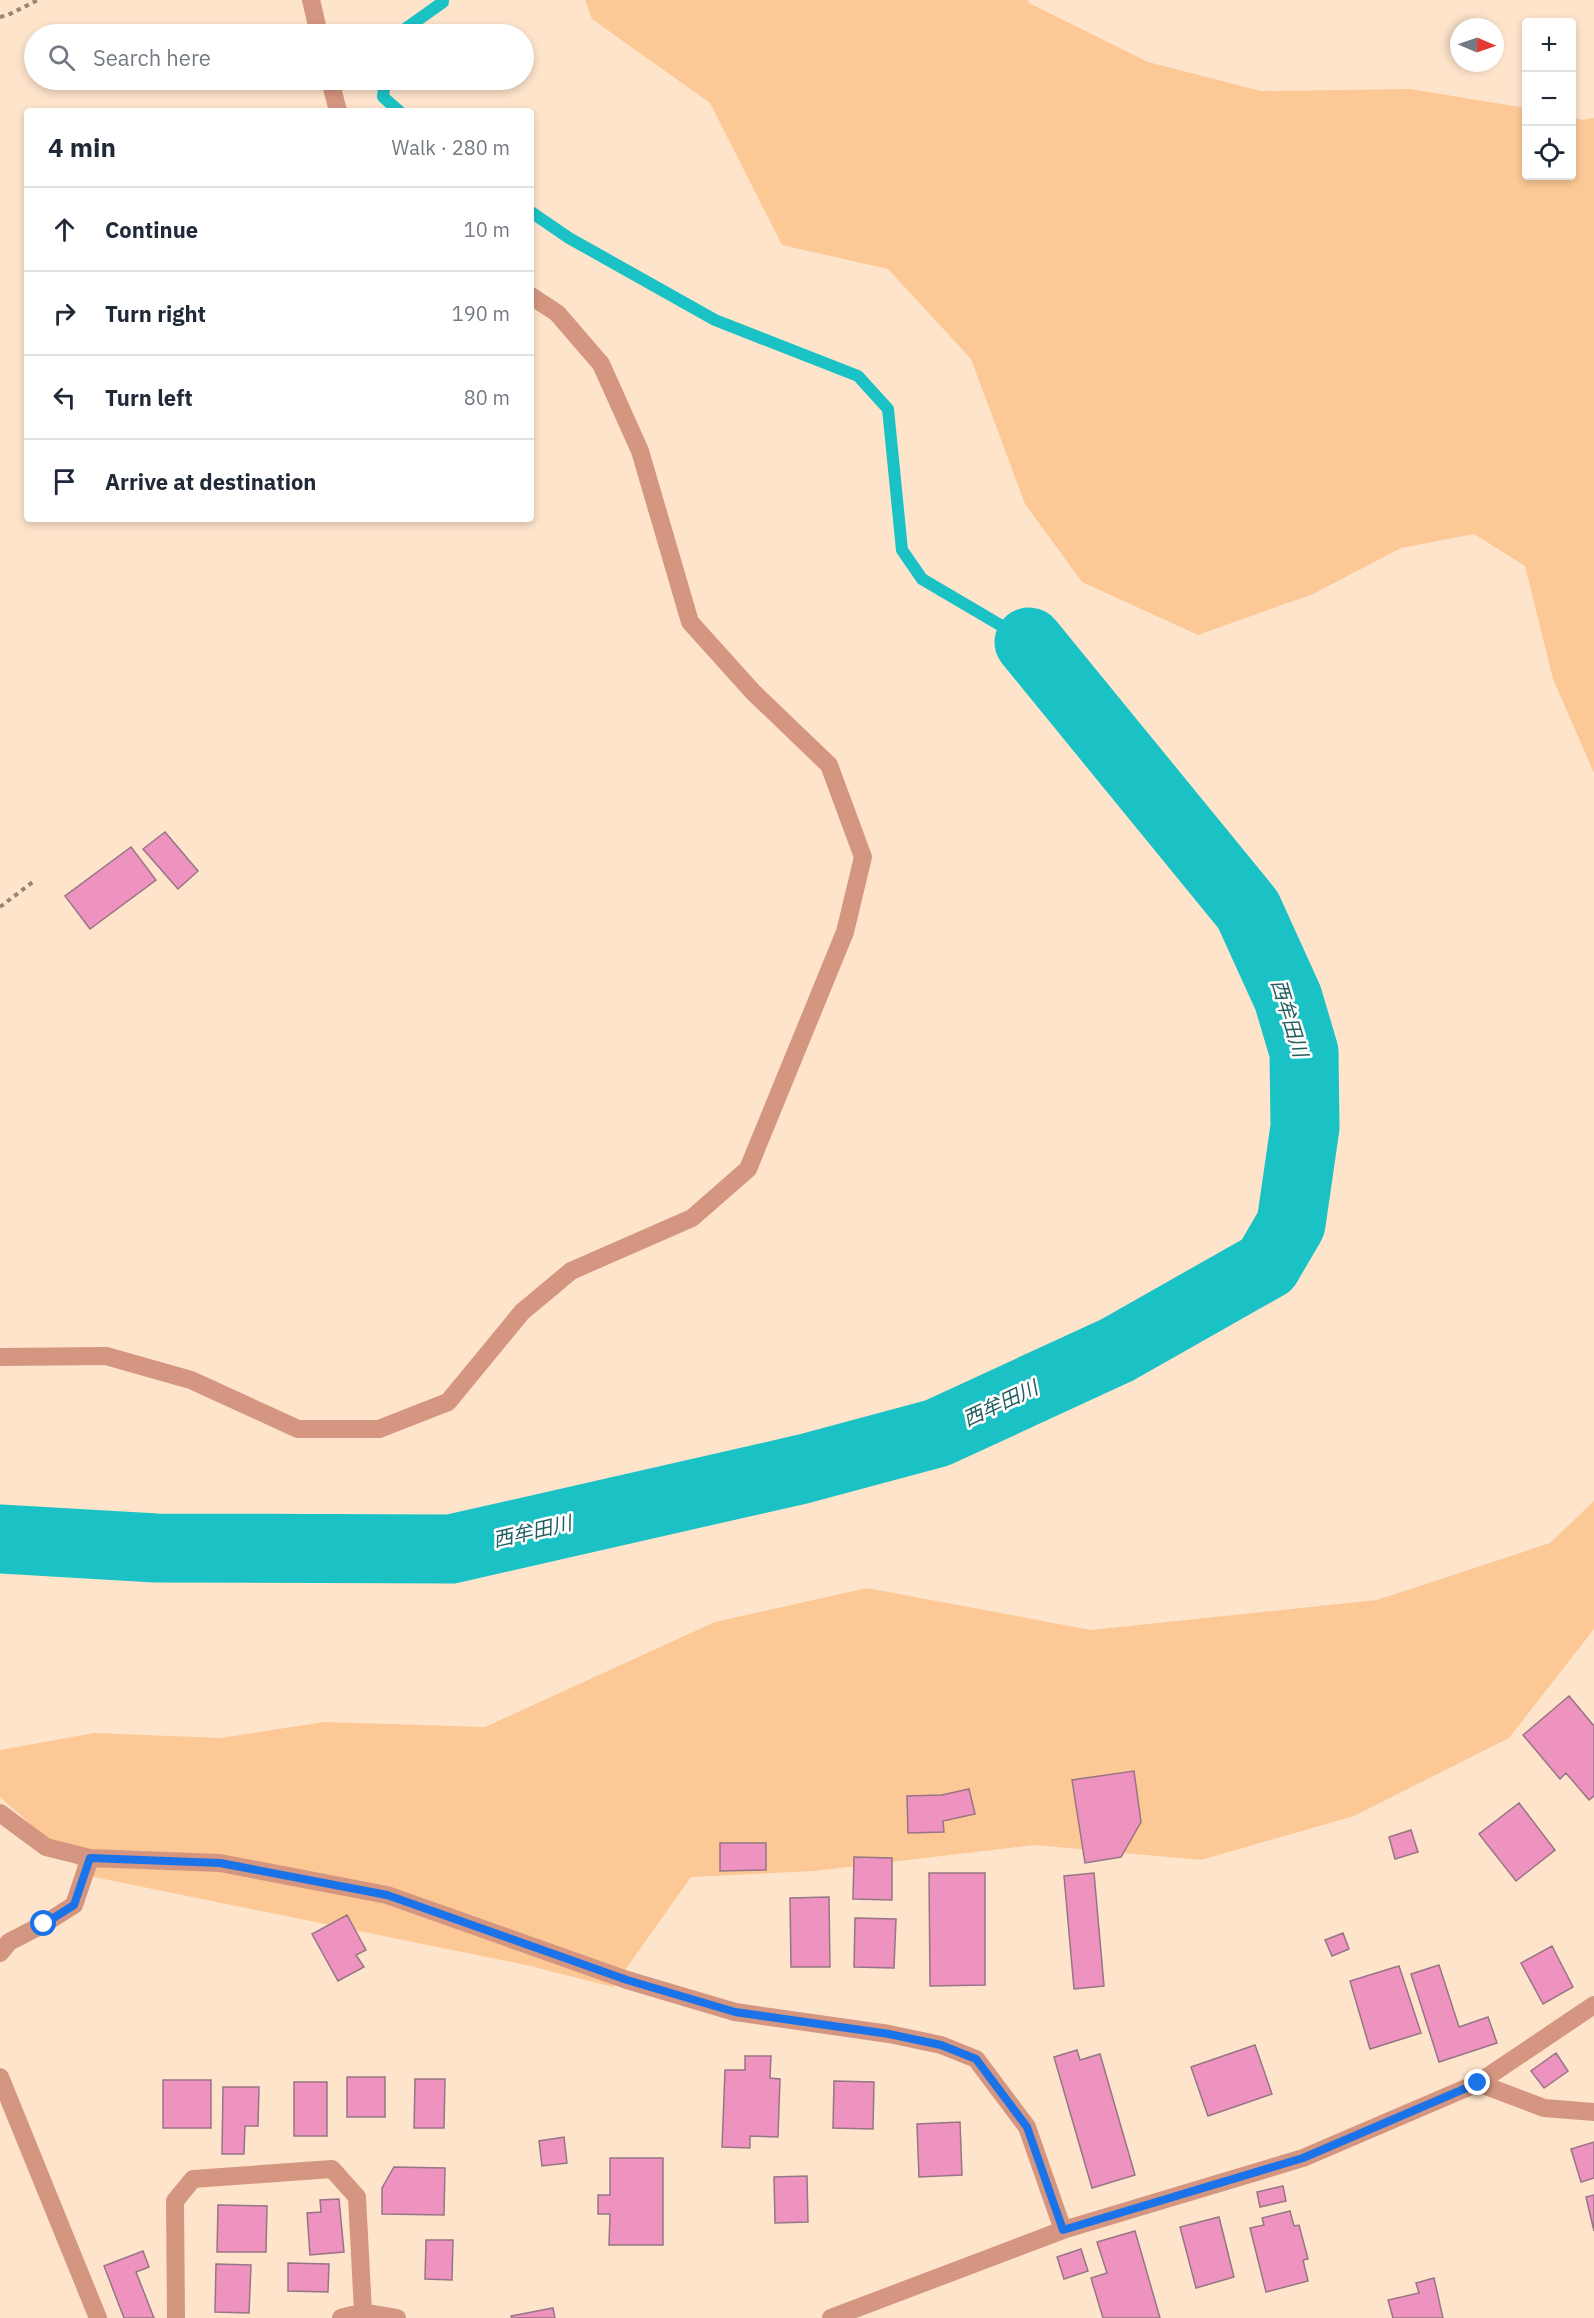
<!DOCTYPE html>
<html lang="en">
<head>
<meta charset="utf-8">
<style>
	body { margin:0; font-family:"IBM Plex Sans","Noto Sans JP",sans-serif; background:#f2f2f3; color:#1f2937 }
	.controls { position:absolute; right:18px; top:18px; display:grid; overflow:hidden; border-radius:6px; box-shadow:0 3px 9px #0003 }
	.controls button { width:54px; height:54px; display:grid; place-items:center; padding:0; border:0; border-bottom:2px solid #e0e1e3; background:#fff; color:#1f2937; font:30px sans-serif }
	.compass { position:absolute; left:1450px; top:18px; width:54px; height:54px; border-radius:50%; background:#fff; box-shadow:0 3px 9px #0003; rotate:92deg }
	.stop { position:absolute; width:18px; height:18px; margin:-14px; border:4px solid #1a73e8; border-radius:50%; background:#fff }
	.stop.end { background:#1a73e8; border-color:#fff; box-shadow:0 2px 6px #0008 }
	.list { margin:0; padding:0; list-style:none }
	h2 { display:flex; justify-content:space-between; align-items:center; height:78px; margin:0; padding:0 24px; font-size:26px }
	h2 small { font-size:20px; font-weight:400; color:#747a83 }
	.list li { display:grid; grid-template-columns:39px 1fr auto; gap:18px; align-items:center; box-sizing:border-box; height:84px; padding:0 24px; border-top:2px solid #e0e1e3 }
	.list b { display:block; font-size:22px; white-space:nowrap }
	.list em { font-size:20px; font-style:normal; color:#747a83 }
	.icon { flex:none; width:33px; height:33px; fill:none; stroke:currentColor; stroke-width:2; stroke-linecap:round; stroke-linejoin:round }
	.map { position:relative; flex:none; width:1594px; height:2318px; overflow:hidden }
	.search { position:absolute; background:#fff; box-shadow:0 3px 9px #0003; left:24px; top:24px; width:510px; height:66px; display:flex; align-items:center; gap:15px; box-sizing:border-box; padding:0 21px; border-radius:33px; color:#747a83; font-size:22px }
	.panel { position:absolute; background:#fff; box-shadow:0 3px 9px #0003; left:24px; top:108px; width:510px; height:414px; border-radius:6px }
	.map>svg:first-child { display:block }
	.green { fill:#fcc996 }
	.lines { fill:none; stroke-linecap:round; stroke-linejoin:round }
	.stream { stroke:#1bc2c5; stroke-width:12 }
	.river { stroke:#1bc2c5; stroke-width:69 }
	.building { fill:#ee92bf; stroke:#967684; stroke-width:1.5 }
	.path { stroke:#988674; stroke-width:4; stroke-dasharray:4.5 4.5; stroke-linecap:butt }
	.street { stroke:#d49680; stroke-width:18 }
	.route { stroke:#1a73e8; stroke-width:8 }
	.labels { text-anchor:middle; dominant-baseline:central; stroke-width:5; stroke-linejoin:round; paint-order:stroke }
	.water-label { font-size:20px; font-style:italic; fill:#245f60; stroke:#fff }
</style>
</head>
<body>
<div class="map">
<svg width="1594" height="2318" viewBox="0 0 1594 2318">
	<rect width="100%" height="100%" fill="#fee4cb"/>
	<path class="green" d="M585,0H1028L1029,3L1148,62L1261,91L1410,89L1526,108V176H1572V117L1582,120L1594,118V773L1553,679L1525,566L1474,534L1401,548L1313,594L1198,635L1082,582L1025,504L971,359L888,269L782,245L710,103L592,19Z
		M1594,1501V1629L1509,1738L1354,1816L1201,1860L1035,1845L814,1871L691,1877L613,1987L526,1965L89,1876L0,1797V1750L94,1733L221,1738L324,1722L485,1727L715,1622L867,1588L1091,1630L1377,1600L1550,1543Z"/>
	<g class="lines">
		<path class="stream" d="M398,34L443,2V0
			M385,80L383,97L399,111
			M531,212L569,238L715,320L858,376L888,409L902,550L922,579L1029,642"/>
		<path class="river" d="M0,1539L156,1548L451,1549L803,1469L937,1433L1117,1350L1267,1265L1291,1224L1305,1127L1304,1052L1288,998L1248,910L1029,642"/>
	</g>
	<path class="building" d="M165,832L198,871L178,889L143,849Z
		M131,847L156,880L90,929L65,896Z
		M1569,1696L1594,1726V1796L1589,1800L1566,1773L1560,1779L1523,1735Z
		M1134,1771L1141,1822L1121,1857L1085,1863L1072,1780Z
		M969,1789L975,1814L943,1821L944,1832L908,1833L907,1796L942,1795Z
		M1519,1803L1555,1850L1516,1881L1479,1834Z
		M1411,1830L1418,1852L1395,1859L1389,1837Z
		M720,1843H766V1870L720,1871Z
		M854,1857L892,1858V1900L853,1899Z
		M929,1873H985V1985L930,1986Z
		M1094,1873L1104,1986L1074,1989L1064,1876Z
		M829,1897L830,1967H791L790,1898Z
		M347,1915L366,1950L356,1955L364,1967L338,1981L312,1934Z
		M855,1918L896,1919L894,1968L854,1967Z
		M1343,1933L1349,1949L1332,1956L1325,1940Z
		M1552,1946L1573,1987L1543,2004L1521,1963Z
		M1439,1965L1459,2027L1488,2017L1497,2043L1439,2062L1411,1974Z
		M1399,1966L1421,2033L1370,2049L1350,1981Z
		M1255,2045L1272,2094L1208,2116L1191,2067Z
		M1077,2050L1080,2060L1100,2054L1135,2175L1092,2188L1054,2057Z
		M1556,2053L1568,2071L1544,2088L1531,2071Z
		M745,2056H771L770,2078L780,2079L778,2137L750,2136V2148L722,2147L725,2070H745Z
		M347,2077H385V2117H347Z
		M415,2079H445L444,2128H414Z
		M163,2080H211V2128H163Z
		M834,2081L874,2082L873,2129L833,2128Z
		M294,2082H327V2136H294Z
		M223,2087H259L258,2126H245L244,2154H222Z
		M960,2122L962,2175L919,2177L917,2124Z
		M564,2137L567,2163L542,2166L539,2141Z
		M1594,2142V2178L1581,2182L1571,2149Z
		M610,2158H663V2245H609L610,2214H598V2195H610Z
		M394,2167L445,2168L444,2215L382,2214V2188Z
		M807,2176L808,2222L775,2223L774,2177Z
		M1283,2186L1286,2201L1260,2207L1257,2192Z
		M1594,2195V2231L1586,2197Z
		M339,2199L344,2252L310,2255L307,2213L321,2212L320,2200Z
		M218,2205L267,2206L266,2252H217Z
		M1290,2211L1294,2226L1299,2225L1308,2259L1303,2260L1308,2281L1266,2292L1250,2228L1264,2225L1262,2218Z
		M1219,2217L1234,2277L1196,2288L1180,2227Z
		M1135,2231L1160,2318H1103L1091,2278L1107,2273L1097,2242Z
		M426,2240H453L452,2280L425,2279Z
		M1081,2249L1088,2271L1064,2279L1057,2257Z
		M143,2251L149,2267L136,2272L154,2318H124L104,2266Z
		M288,2263L329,2264L328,2292L288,2291Z
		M216,2264L251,2265L249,2313L215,2312Z
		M1434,2278L1443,2318H1393L1388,2300L1419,2293L1416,2283Z
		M553,2308L555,2318H512L511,2316Z"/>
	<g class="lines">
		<path class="path" d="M0,17L8,15L38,0
			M0,907L34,881"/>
		<path class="street" d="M311,0L319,34
			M330,80L338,111
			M0,1357L106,1356L191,1380L298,1429H379L448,1402L522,1312L571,1271L692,1218L748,1169L845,932L863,857L829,765L753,692L690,622L640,451L601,364L557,313L531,296
			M0,1813L46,1847L90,1858L74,1905L44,1924L9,1942L0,1953
			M90,1858L220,1863L387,1895L627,1980L735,2012L889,2034L941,2045L976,2059L1027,2127L1063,2230
			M0,2077L98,2318
			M1478,2083L1544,2108L1594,2112
			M176,2318L175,2201L193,2179L332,2169L357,2197L363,2312
			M341,2318L363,2312L397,2318
			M831,2318L1063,2230L1303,2158L1478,2083L1594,2005"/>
	</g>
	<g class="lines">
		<path class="route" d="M44,1924L74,1905L90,1858L220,1863L387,1895L627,1980L735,2012L889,2034L941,2045L976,2059L1027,2127L1063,2230L1303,2158L1478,2083"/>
	</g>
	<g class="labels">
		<g class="water-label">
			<text transform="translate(1290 1018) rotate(73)">西牟田川</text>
			<text transform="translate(1000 1403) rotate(-25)">西牟田川</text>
			<text transform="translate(532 1531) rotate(-13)">西牟田川</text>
		</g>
	</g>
</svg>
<div class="controls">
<button>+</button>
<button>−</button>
<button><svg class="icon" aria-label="locate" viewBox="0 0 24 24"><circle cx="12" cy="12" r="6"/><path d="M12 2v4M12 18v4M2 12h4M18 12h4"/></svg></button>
</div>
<svg class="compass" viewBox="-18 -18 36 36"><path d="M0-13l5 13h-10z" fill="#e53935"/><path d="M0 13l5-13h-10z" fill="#747a83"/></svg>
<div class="stop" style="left:44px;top:1924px"></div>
<div class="stop end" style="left:1478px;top:2083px"></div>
<div class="search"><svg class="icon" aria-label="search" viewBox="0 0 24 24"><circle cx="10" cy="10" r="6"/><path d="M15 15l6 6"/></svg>Search here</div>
<section class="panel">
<h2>4 min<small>Walk · 280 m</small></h2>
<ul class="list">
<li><svg class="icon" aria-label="ahead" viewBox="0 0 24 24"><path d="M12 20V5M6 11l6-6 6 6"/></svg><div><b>Continue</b></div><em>10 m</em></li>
<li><svg class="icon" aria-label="right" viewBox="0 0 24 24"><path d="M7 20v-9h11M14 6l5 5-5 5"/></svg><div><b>Turn right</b></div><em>190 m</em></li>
<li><svg class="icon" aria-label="left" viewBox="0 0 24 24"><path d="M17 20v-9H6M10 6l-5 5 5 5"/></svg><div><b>Turn left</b></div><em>80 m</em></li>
<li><svg class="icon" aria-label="arrive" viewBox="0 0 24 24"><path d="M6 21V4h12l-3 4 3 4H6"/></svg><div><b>Arrive at destination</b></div></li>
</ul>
</section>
</div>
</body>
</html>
